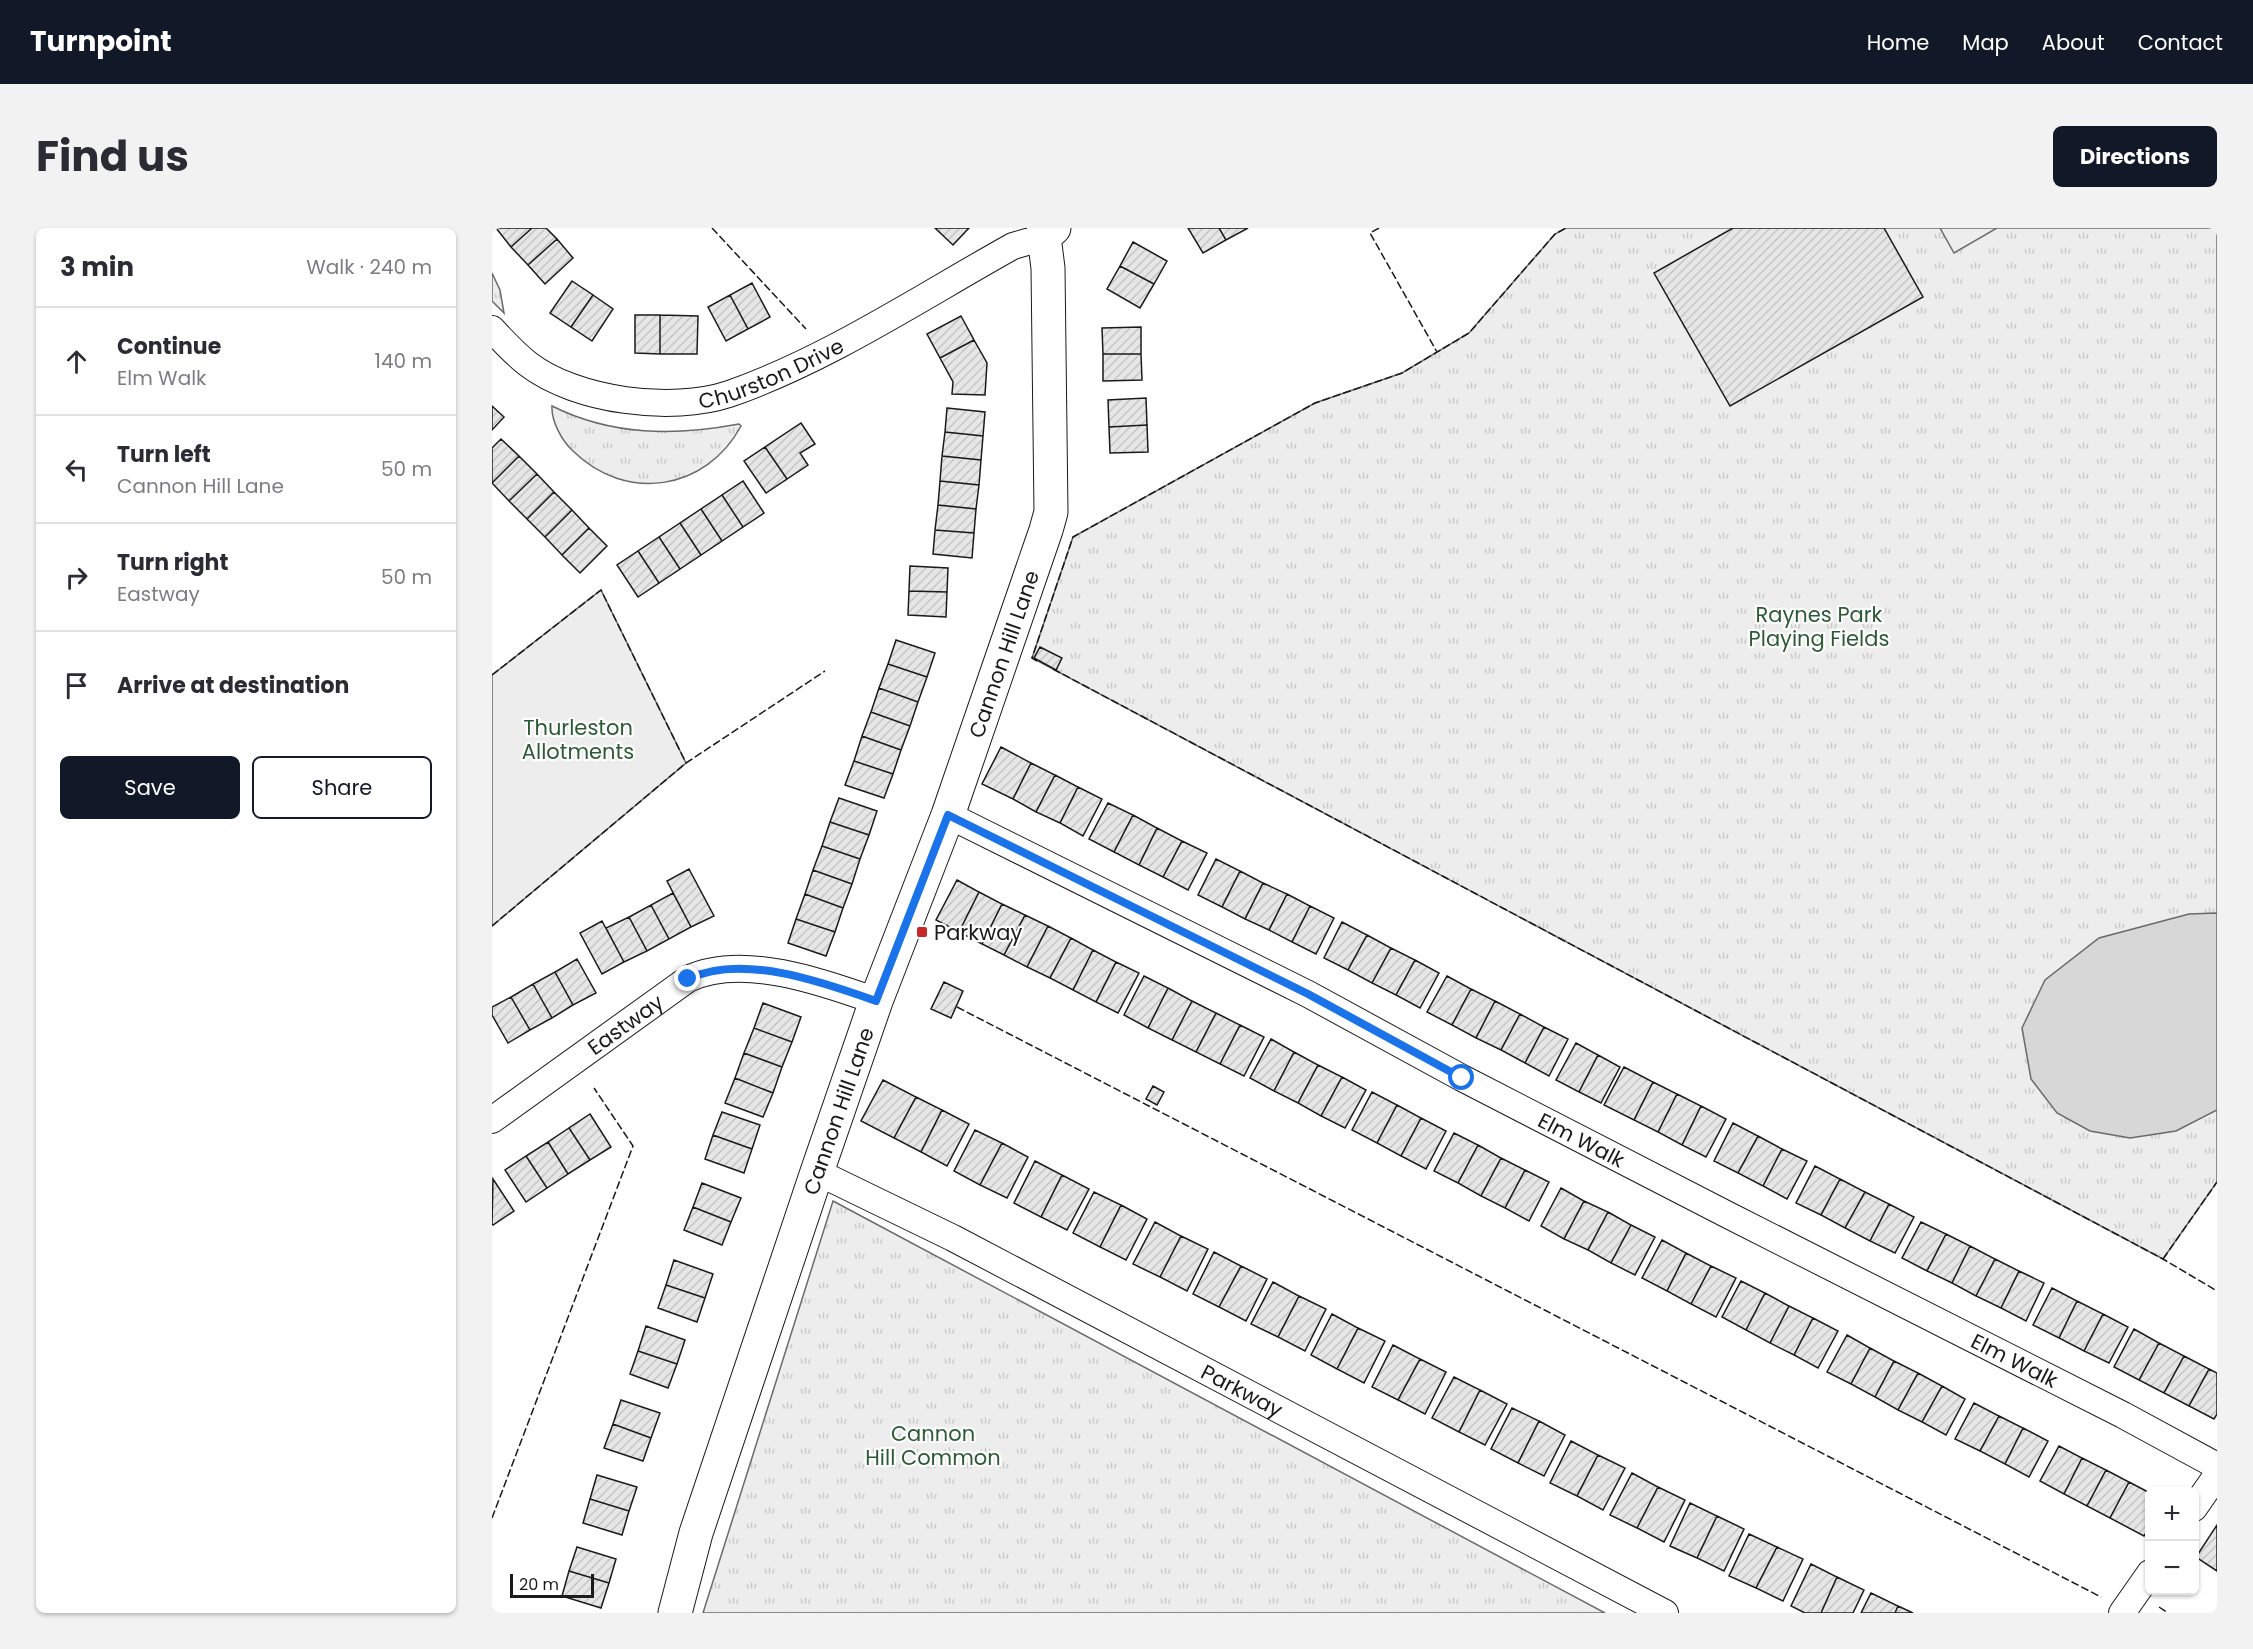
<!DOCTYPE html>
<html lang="en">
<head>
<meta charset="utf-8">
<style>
	body { margin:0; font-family:Poppins,sans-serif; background:#f2f2f3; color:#2b2b33 }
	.controls { position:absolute; right:18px; bottom:18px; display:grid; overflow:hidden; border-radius:9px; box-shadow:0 2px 4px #0004 }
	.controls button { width:54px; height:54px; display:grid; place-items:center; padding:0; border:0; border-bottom:2px solid #e1e1e2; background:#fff; color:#2b2b33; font:30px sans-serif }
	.scale { position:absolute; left:18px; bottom:15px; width:84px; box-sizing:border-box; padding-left:6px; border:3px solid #1a1a1a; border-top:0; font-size:16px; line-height:21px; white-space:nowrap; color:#1a1a1a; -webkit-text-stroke:4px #fff; paint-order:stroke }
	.stop { position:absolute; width:18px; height:18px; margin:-14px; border:4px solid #1a73e8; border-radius:50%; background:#fff }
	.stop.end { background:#1a73e8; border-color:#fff; box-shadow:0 2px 6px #0008 }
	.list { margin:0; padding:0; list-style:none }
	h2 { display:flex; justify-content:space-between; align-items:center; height:78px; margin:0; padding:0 24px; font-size:26px }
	h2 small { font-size:20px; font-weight:400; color:#7c7c81 }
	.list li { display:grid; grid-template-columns:39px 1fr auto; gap:18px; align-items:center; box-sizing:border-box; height:108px; padding:0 24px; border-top:2px solid #e1e1e2 }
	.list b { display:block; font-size:22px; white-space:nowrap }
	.list p { margin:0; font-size:20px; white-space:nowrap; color:#7c7c81 }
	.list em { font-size:20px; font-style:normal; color:#7c7c81 }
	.actions { display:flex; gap:12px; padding:18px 24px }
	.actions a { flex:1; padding:14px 0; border:2px solid #111827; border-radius:9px; text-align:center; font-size:21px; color:#111827 }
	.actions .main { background:#111827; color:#fff }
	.icon { flex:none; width:33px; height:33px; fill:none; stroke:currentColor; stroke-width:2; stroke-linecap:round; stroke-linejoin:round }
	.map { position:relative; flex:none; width:1725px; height:1385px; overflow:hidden; border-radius:9px }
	header { display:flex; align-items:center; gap:36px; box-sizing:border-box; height:84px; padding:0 30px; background:#111827; color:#fff }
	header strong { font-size:28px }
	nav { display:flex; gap:33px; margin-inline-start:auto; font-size:21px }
	.intro { display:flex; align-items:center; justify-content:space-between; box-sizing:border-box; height:144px; padding:0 36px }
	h1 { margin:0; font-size:42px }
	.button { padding:15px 27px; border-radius:9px; background:#111827; color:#fff; font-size:21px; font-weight:700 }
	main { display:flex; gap:36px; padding:0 36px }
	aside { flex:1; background:#fff; border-radius:9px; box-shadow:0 2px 4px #0004 }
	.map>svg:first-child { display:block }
	.grass { fill:url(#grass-tufts); stroke:#6a6a6a; stroke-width:1.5 }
	.built { fill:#ededed; stroke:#6a6a6a; stroke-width:1.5 }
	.water { fill:#d7d7d7; stroke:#6a6a6a; stroke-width:1.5 }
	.building { fill:url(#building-hatch); stroke:#1a1a1a; stroke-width:1.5 }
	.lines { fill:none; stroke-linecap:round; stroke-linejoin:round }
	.street-casing { stroke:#1a1a1a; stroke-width:28 }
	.secondary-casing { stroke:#1a1a1a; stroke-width:35 }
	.street { stroke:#fff; stroke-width:26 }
	.secondary { stroke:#fff; stroke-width:33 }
	.fence { stroke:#1a1a1a; stroke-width:1.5; stroke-dasharray:8 3; stroke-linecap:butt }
	.route { stroke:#1a73e8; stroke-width:8 }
	.poi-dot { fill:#c62828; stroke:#fff; stroke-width:2 }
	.labels { text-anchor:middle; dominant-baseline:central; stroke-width:4.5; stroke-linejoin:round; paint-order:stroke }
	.street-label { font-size:21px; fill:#1a1a1a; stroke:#fff }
	.park-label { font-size:21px; fill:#2b5a34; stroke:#fff }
	.poi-label { font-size:21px; fill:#1a1a1a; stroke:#fff; text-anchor:start }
</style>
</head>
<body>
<header>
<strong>Turnpoint</strong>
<nav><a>Home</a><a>Map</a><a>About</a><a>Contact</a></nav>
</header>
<div class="intro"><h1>Find us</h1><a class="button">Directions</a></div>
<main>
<aside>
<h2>3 min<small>Walk · 240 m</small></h2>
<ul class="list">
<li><svg class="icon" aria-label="ahead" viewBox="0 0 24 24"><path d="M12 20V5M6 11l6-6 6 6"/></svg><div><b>Continue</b><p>Elm Walk</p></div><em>140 m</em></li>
<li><svg class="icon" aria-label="left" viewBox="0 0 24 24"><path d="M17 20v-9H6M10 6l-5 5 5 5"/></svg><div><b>Turn left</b><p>Cannon Hill Lane</p></div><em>50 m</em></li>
<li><svg class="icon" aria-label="right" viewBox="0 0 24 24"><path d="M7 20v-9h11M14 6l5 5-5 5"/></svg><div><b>Turn right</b><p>Eastway</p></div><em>50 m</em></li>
<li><svg class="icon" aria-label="arrive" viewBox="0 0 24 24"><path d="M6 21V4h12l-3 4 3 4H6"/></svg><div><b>Arrive at destination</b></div></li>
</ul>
<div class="actions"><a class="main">Save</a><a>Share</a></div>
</aside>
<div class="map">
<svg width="1725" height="1385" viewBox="0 0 1725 1385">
	<defs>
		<pattern id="grass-tufts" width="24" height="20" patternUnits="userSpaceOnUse" patternTransform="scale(1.5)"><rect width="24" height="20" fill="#ededed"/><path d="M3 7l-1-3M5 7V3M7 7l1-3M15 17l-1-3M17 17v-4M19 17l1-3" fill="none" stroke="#cbcbcb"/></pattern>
		<pattern id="building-hatch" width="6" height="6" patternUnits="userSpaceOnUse" patternTransform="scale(1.5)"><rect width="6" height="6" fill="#e6e6e6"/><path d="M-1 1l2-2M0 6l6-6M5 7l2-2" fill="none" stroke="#c5c5c5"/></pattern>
	</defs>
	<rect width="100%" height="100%" fill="#fff"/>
	<path class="grass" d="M1074,0H1725V954L1671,1031L540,430L581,309L823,175L910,145L977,105L1063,6Z
		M0,45L8,62L12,85L0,73Z
		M60,178C120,208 183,208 247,196L249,198C214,263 134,275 81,223C70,213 59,193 60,178Z
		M341,973L1113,1385H211Z"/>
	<path class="built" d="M1448,0H1505L1462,25Z
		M109,362L194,535L0,698V447Z"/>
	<path class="water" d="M1725,685V882L1684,903L1638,910L1598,903L1565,885L1539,851L1530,800L1553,752L1607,710L1697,686Z"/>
	<path class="building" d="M4,0H40L19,19Z
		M40,0H54L65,11L36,37L19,19Z
		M443,0H477L461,17Z
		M696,0H727L734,12L711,25Z
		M727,0H756L734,12Z
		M1241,0H1392L1431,69L1238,178L1162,45Z
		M65,11L81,30L53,56L36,37Z
		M641,14L675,33L662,56L628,38Z
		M628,38L662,56L648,80L615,61Z
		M80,53L101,67L79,99L58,85Z
		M260,55L278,89L256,101L238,67Z
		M101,67L121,81L100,113L79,99Z
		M238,67L256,101L234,113L216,79Z
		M143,87H168V126L143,125Z
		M168,87L206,88L205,126H168Z
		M469,88L482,112L448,130L435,106Z
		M649,99V126H611L610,100Z
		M482,112L495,135L493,167L460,166L461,154L448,130Z
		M611,126H649L650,152L611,153Z
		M654,170L655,197L617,199L616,172Z
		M0,178L12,189L0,202Z
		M455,180L493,184L491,208L453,204Z
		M309,195L323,216L308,225L316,237L295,251L273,219Z
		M655,197L656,224L618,225L617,199Z
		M453,204L491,208L489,232L450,228Z
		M9,211L27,228L0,255V220Z
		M273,219L295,251L274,265L252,233Z
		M27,228L45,246L17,273L0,255Z
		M450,228L489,232L487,257L448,253Z
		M45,246L62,264L35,291L17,273Z
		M251,253L272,285L251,299L230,267Z
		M448,253L487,257L484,281L446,277Z
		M62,264L80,282L53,309L35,291Z
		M230,267L251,299L230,313L209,281Z
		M446,277L484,281L482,305L443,302Z
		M209,281L230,313L209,327L188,295Z
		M80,282L97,300L70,327L53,309Z
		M188,295L209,327L188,341L167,309Z
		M97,300L115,318L88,345L70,327Z
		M443,302L482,305L480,330L441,326Z
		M167,309L188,341L167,355L146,323Z
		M146,323L167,355L146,369L125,337Z
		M418,338L456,340L455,364L417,363Z
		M417,363L455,364L454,389L416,387Z
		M404,412L443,425L435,449L396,436Z
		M548,419L570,430L564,442L542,430Z
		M396,436L435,449L426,474L387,460Z
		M387,460L426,474L418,498L379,484Z
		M379,484L418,498L409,522L370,508Z
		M370,508L409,522L401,546L362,533Z
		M509,519L539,535L521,571L490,556Z
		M362,533L401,546L392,570L353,557Z
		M539,535L563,547L544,584L521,571Z
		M563,547L586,559L568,595L544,584Z
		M586,559L610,571L591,608L568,595Z
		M347,570L385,583L377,607L338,594Z
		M616,575L641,587L622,624L597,611Z
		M641,587L665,600L647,637L622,624Z
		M338,594L377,607L368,631L330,618Z
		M665,600L690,613L671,649L647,637Z
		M690,613L715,625L696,662L671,649Z
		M330,618L368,631L360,656L321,642Z
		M724,631L748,643L730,679L706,667Z
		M197,641L222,688L199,699L175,653Z
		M321,642L360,656L351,680L313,666Z
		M748,643L771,655L753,691L730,679Z
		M465,652L487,664L467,704L444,692Z
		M771,655L795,666L777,702L753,691Z
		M487,664L510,676L490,716L467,704Z
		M181,665L199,699L177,711L159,677Z
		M313,666L351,680L343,704L304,691Z
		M795,666L818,678L800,714L777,702Z
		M510,676L533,687L512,727L490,716Z
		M159,677L177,711L155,723L137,689Z
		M818,678L842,690L824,726L800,714Z
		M533,687L556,698L535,739L512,727Z
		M137,689L155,723L132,734L114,700Z
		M304,691L343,704L334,728L296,715Z
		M110,693L132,734L110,746L88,705Z
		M850,694L875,707L856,742L832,730Z
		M556,698L579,710L558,750L535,739Z
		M875,707L899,720L880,755L856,742Z
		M579,710L601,722L581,762L558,750Z
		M899,720L923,732L904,767L880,755Z
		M601,722L624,734L604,774L581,762Z
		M85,731L104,765L81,777L63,744Z
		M923,732L947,745L928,780L904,767Z
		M624,734L647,745L626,785L604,774Z
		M63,744L81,777L60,790L41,756Z
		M652,748L676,760L656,800L632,787Z
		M955,748L979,761L960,797L935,784Z
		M452,754L471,763L459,790L439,781Z
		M41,756L60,790L38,802L19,769Z
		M676,760L700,773L680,812L656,800Z
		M979,761L1003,773L984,810L960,797Z
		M19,769L38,802L16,815L0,787V779Z
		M700,773L724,785L704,824L680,812Z
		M1003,773L1028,786L1009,822L984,810Z
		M271,775L309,789L300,814L262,800Z
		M724,785L748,797L728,836L704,824Z
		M1028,786L1052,799L1033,835L1009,822Z
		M748,797L772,809L752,848L728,836Z
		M1052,799L1076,811L1057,848L1033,835Z
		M262,800L300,814L290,839L252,825Z
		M779,811L802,824L782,863L758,850Z
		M1084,815L1106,827L1087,864L1064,852Z
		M802,824L826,837L806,875L782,863Z
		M252,825L290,839L281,865L243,850Z
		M1106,827L1128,839L1109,875L1087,864Z
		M826,837L850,849L829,888L806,875Z
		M1132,839L1161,854L1142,892L1112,877Z
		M850,849L874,862L853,900L829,888Z
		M243,850L281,865L271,889L233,875Z
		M391,852L424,869L402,910L369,893Z
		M1161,854L1185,866L1166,904L1142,892Z
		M661,858L672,864L665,877L654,871Z
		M880,864L905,877L885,915L860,902Z
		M1185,866L1209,878L1190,917L1166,904Z
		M424,869L450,882L429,924L402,910Z
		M905,877L929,890L909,928L885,915Z
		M1209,878L1234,891L1214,929L1190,917Z
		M450,882L477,896L455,938L429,924Z
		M230,884L268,897L260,921L221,907Z
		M98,886L119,919L98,932L77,900Z
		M929,890L954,903L934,941L909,928Z
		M1241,895L1266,908L1246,945L1222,933Z
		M77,900L98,932L76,946L56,914Z
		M483,902L510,915L488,957L462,943Z
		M962,905L986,917L966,955L942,943Z
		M221,907L260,921L252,945L213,931Z
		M1266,908L1290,921L1271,958L1246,945Z
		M56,914L76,946L55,960L34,928Z
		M510,915L536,929L515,970L488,957Z
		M986,917L1009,930L989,968L966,955Z
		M1290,921L1315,933L1295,971L1271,958Z
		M34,928L55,960L34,974L13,942Z
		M1009,930L1033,942L1013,980L989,968Z
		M543,933L570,947L549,989L522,975Z
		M1323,938L1348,951L1329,987L1304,975Z
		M1033,942L1057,954L1037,993L1013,980Z
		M570,947L597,961L575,1002L549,989Z
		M1,951L22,983L1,997L0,996Z
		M1348,951L1373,964L1353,1000L1329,987Z
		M210,955L249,970L239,994L201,979Z
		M1069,960L1092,973L1072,1011L1049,998Z
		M602,964L629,977L608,1019L581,1005Z
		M1373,964L1397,976L1378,1013L1353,1000Z
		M1092,973L1116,984L1096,1022L1072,1011Z
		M1397,976L1422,989L1403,1025L1378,1013Z
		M629,977L655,991L634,1032L608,1019Z
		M201,979L239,994L230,1017L192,1002Z
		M1116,984L1139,997L1119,1035L1096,1022Z
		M663,994L689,1008L668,1049L641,1036Z
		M1429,994L1454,1006L1435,1043L1410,1030Z
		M1139,997L1163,1009L1143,1047L1119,1035Z
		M1454,1006L1478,1018L1460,1055L1435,1043Z
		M689,1008L716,1021L695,1063L668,1049Z
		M1170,1012L1194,1025L1175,1063L1150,1050Z
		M1478,1018L1503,1031L1484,1068L1460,1055Z
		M722,1024L749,1038L727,1079L701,1066Z
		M1194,1025L1219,1038L1199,1076L1175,1063Z
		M1503,1031L1527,1043L1509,1080L1484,1068Z
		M182,1032L221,1046L213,1070L174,1057Z
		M749,1038L775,1051L754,1093L727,1079Z
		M1219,1038L1244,1050L1224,1089L1199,1076Z
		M1527,1043L1552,1055L1534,1093L1509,1080Z
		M1249,1053L1273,1065L1254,1102L1230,1089Z
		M781,1054L807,1068L786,1109L759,1096Z
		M174,1057L213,1070L205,1094L166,1080Z
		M1560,1060L1585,1073L1567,1110L1541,1097Z
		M1273,1065L1297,1078L1278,1115L1254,1102Z
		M807,1068L834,1081L813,1123L786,1109Z
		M1585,1073L1611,1086L1592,1123L1567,1110Z
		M1297,1078L1321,1090L1302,1127L1278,1115Z
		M840,1086L866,1100L845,1141L819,1127Z
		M1611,1086L1636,1099L1617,1135L1592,1123Z
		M1321,1090L1346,1103L1326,1140L1302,1127Z
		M154,1098L193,1112L185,1136L146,1123Z
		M866,1100L893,1113L872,1155L845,1141Z
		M1642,1101L1667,1115L1647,1152L1622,1139Z
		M1355,1107L1378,1120L1359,1156L1335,1144Z
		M1667,1115L1692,1128L1672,1165L1647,1152Z
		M901,1117L928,1131L906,1172L880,1159Z
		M1378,1120L1402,1133L1383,1169L1359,1156Z
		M146,1123L185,1136L176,1160L138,1146Z
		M1692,1128L1717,1141L1697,1178L1672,1165Z
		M928,1131L954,1144L933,1186L906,1172Z
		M1402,1133L1426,1145L1406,1182L1383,1169Z
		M1717,1141L1725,1145V1186L1722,1191L1697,1178Z
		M1426,1145L1450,1158L1430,1194L1406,1182Z
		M962,1149L988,1162L967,1204L940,1190Z
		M1450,1158L1473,1171L1454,1207L1430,1194Z
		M988,1162L1015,1176L993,1217L967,1204Z
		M129,1172L168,1185L159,1210L121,1196Z
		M1482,1175L1507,1188L1488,1223L1463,1211Z
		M1020,1180L1047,1193L1026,1235L999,1221Z
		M1507,1188L1531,1200L1513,1236L1488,1223Z
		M1047,1193L1073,1207L1052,1248L1026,1235Z
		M121,1196L159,1210L151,1233L112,1220Z
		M1531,1200L1556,1213L1537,1249L1513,1236Z
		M1079,1213L1106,1227L1085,1268L1058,1255Z
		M1567,1218L1590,1230L1572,1266L1548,1253Z
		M1106,1227L1133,1240L1111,1282L1085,1268Z
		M1590,1230L1614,1242L1595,1278L1572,1266Z
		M1614,1242L1637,1254L1618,1290L1595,1278Z
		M1140,1245L1166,1259L1145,1300L1118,1287Z
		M105,1247L145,1259L137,1283L98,1271Z
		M1637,1254L1658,1265V1298L1652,1308L1618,1290Z
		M1166,1259L1193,1272L1172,1314L1145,1300Z
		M98,1271L137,1283L130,1307L91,1295Z
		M1198,1275L1225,1288L1205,1330L1178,1318Z
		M1225,1288L1252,1301L1232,1343L1205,1330Z
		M1725,1297V1343L1704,1329Z
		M1257,1306L1285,1319L1264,1360L1237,1348Z
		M85,1319L124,1331L117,1355L77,1343Z
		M1285,1319L1311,1331L1291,1373L1264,1360Z
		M1319,1336L1345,1349L1329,1385H1313L1299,1378Z
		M77,1343L117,1355L109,1380L70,1368Z
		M1345,1349L1372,1362L1361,1385H1329Z
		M1379,1365L1406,1378L1403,1385H1369Z
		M1406,1378L1421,1385H1403Z"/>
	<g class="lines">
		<g class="street-casing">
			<g id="street">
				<path id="s1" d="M0,101C11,113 23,126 36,136C84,173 180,185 237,166C335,132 431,68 521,18L552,9L548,0"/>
				<path id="s2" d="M456,587L816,766L970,850L1236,987L1631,1187L1725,1238"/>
				<path id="s3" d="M0,892L196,751C249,725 331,754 384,773"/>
				<path id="s4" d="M325,944L461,1010L1173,1385"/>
				<path d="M1702,1280L1725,1247"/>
				<path d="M1630,1385L1658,1345"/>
			</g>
		</g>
		<g class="secondary-casing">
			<g id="secondary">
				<path id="s5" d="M183,1385L204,1305L325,944L384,773L456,587L554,302L559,284L556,40L552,9L562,0"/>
			</g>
		</g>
		<use href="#street" class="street"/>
		<use href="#secondary" class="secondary"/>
		<path class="fence" d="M220,0L314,101
			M887,0L878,5L945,124
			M545,433L540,430L581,309L823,175L910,145L977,105L1063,6L1074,0
			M561,441L1671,1031L1725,1063
			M0,447L109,362L194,535
			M0,698L194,535L333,443
			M465,779L1609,1369
			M1671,1031L1725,954
			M0,1290L141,918L102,860
			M1667,1379L1676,1385"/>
	</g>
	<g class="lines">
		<path class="route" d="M196,751C249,725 331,754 384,773L456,587L816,766L970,850"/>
	</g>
	<rect class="poi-dot" x="424" y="698" width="12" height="12" rx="3"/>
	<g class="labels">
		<g class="street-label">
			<text stroke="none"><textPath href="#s1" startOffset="306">Churston Drive</textPath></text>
			<text stroke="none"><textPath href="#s5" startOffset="1014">Cannon Hill Lane</textPath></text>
			<text stroke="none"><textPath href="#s3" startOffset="164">Eastway</textPath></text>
			<text stroke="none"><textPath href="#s5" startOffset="528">Cannon Hill Lane</textPath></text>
			<text stroke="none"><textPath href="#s2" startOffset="712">Elm Walk</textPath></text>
			<text stroke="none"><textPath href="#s2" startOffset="1198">Elm Walk</textPath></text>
			<text stroke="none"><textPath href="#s4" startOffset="478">Parkway</textPath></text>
		</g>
		<g class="park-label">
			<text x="1327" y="386">Raynes Park<tspan x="1327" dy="24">Playing Fields</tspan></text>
			<text x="86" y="499">Thurleston<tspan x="86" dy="24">Allotments</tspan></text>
			<text x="441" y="1205">Cannon<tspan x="441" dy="24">Hill Common</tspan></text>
		</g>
		<g class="poi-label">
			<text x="442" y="704">Parkway</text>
		</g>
	</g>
</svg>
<div class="controls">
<button>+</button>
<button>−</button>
</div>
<div class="scale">20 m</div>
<div class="stop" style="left:970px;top:850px"></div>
<div class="stop end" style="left:196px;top:751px"></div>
</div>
</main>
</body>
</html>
